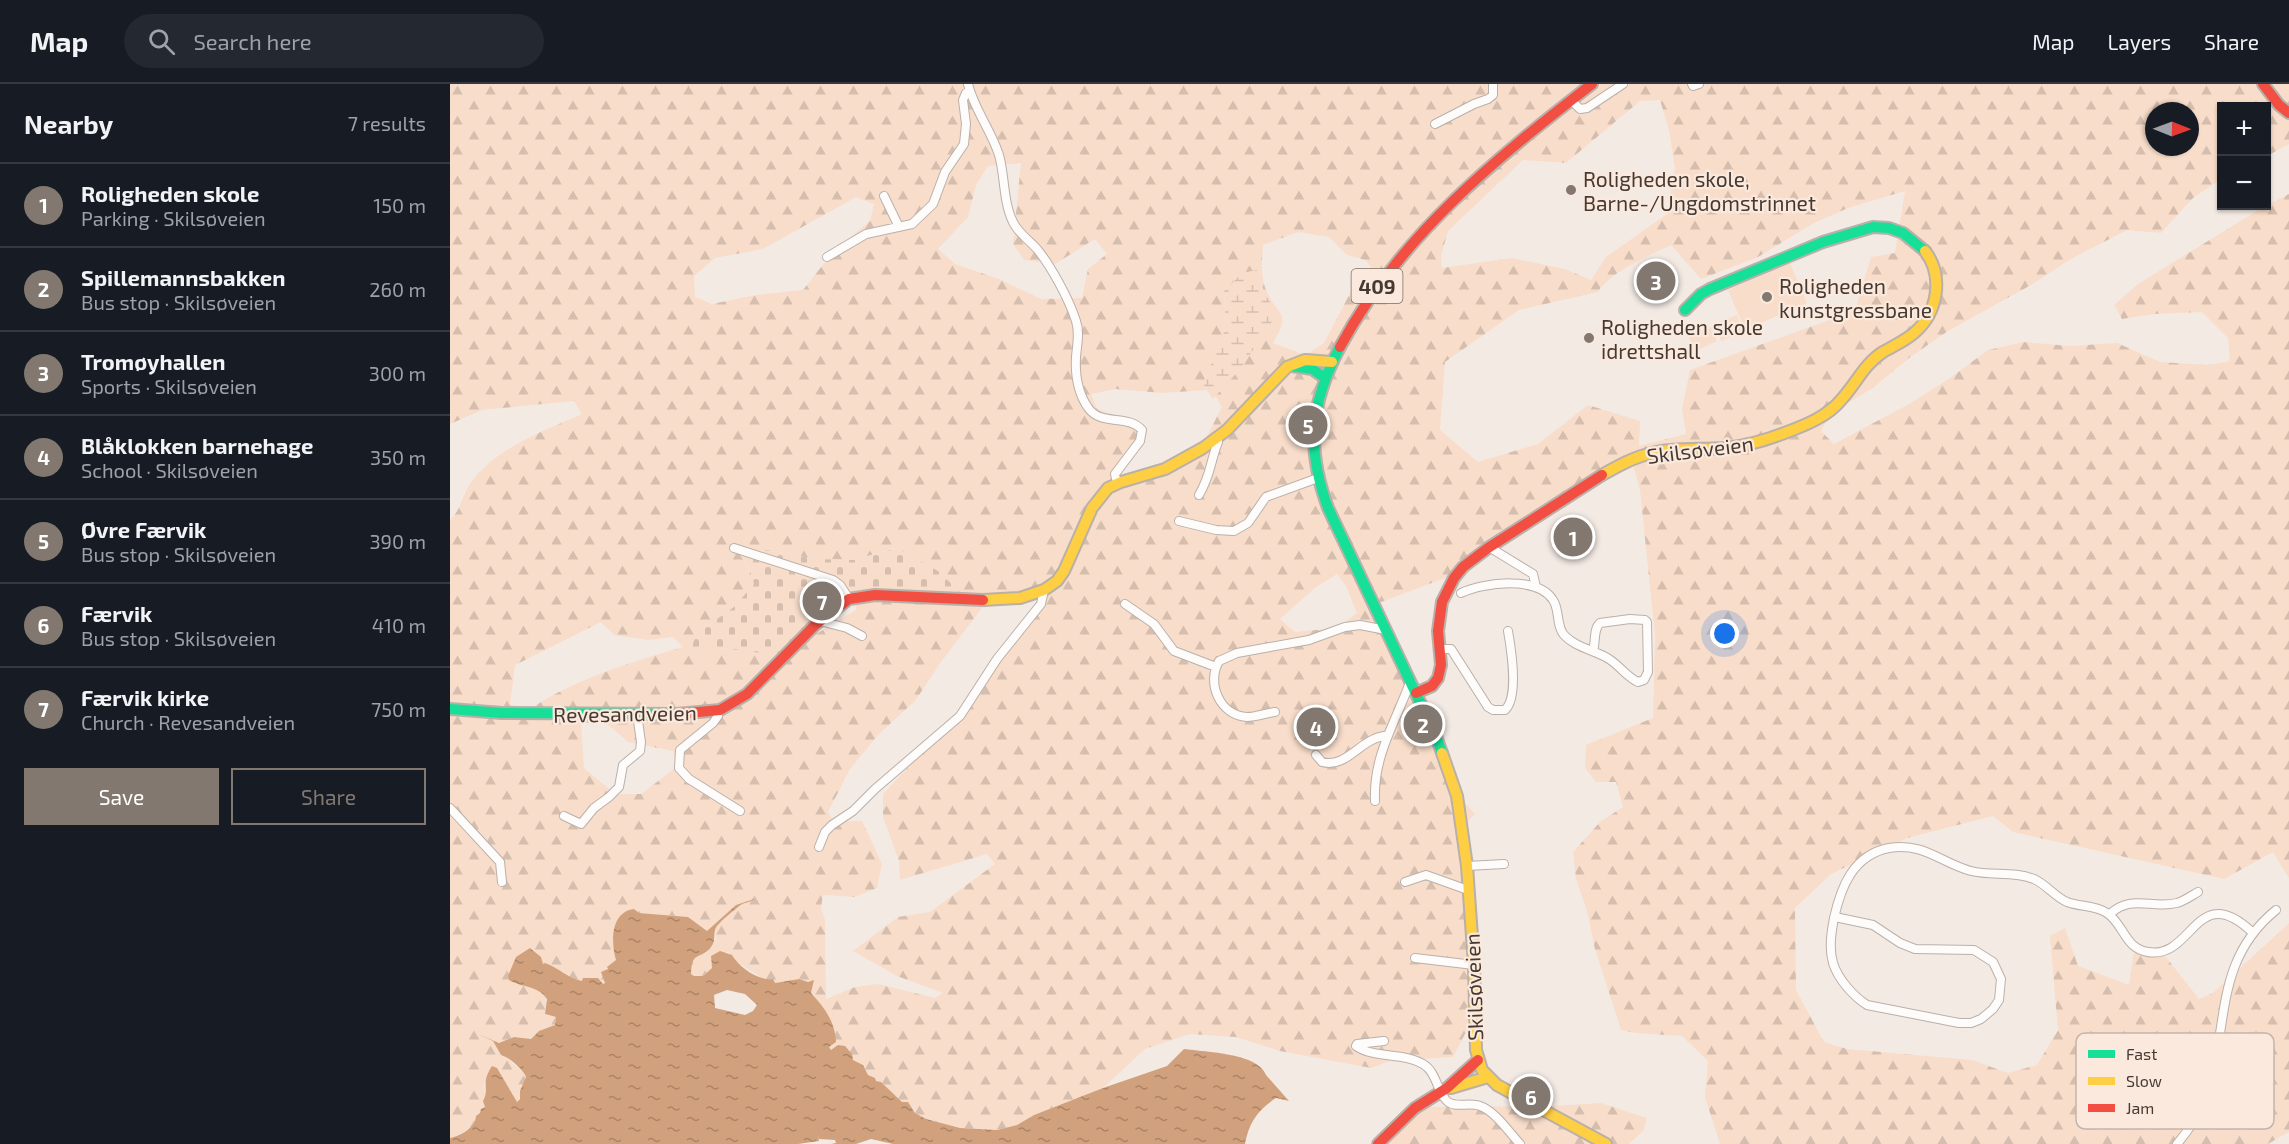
<!DOCTYPE html>
<html lang="en">
<head>
<meta charset="utf-8">
<style>
	body { margin:0; font-family:"Exo 2",sans-serif; background:#242831; color:#f1f3f6 }
	.controls { position:absolute; right:18px; top:18px; display:grid; overflow:hidden; border-radius:0px; box-shadow:0 2px 4px #0004 }
	.controls button { width:54px; height:54px; display:grid; place-items:center; padding:0; border:0; border-bottom:2px solid #363941; background:#171b24; color:#f1f3f6; font:30px sans-serif }
	.compass { position:absolute; left:1695px; top:18px; width:54px; height:54px; border-radius:50%; background:#171b24; box-shadow:0 2px 4px #0004; rotate:91deg }
	.you { position:absolute; left:1275px; top:550px; width:21px; height:21px; margin:-15px; border:4px solid #fff; border-radius:50%; background:#1a73e8; box-shadow:0 0 0 9px #1a73e833 }
	.badge { display:grid; place-items:center; width:39px; height:39px; border-radius:50%; background:#827870; color:#fff; font-size:20px; font-weight:700 }
	.pin { position:absolute; translate:-50% -50%; border:3px solid #fff; box-shadow:0 2px 6px #0006 }
	.list { margin:0; padding:0; list-style:none }
	h2 { display:flex; justify-content:space-between; align-items:center; height:78px; margin:0; padding:0 24px; font-size:26px }
	h2 small { font-size:20px; font-weight:400; color:#9ea1a6 }
	.list li { display:grid; grid-template-columns:39px 1fr auto; gap:18px; align-items:center; box-sizing:border-box; height:84px; padding:0 24px; border-top:2px solid #363941 }
	.list b { display:block; font-size:22px; white-space:nowrap }
	.list p { margin:0; font-size:20px; white-space:nowrap; color:#9ea1a6 }
	.list em { font-size:20px; font-style:normal; color:#9ea1a6 }
	.actions { display:flex; gap:12px; padding:18px 24px }
	.actions a { flex:1; padding:14px 0; border:2px solid #827870; border-radius:0px; text-align:center; font-size:21px; color:#827870 }
	.actions .main { background:#827870; color:#fff }
	.icon { flex:none; width:33px; height:33px; fill:none; stroke:currentColor; stroke-width:2; stroke-linecap:round; stroke-linejoin:round }
	.map { position:relative; flex:none; width:1839px; height:1060px; overflow:hidden }
	header { display:flex; align-items:center; gap:36px; box-sizing:border-box; height:84px; padding:0 30px; background:#171b24; border-bottom:2px solid #363941 }
	header strong { font-size:28px }
	nav { display:flex; gap:33px; margin-inline-start:auto; font-size:21px }
	.search { width:420px; height:54px; background:#242831; display:flex; align-items:center; gap:15px; box-sizing:border-box; padding:0 21px; border-radius:33px; color:#9ea1a6; font-size:22px }
	main { display:flex }
	aside { flex:1; background:#171b24 }
	.map>svg:first-child { display:block }
	.forest { fill:url(#forest-firs); fill-rule:evenodd }
	.wetland { fill:url(#wetland-marsh) }
	.cemetery { fill:url(#cemetery-stones) }
	.garden { fill:#f8ddca }
	.water { fill:url(#water-ripples); fill-rule:evenodd }
	.lines { fill:none; stroke-linecap:round; stroke-linejoin:round }
	.street-casing { stroke:#bab0aa; stroke-width:10 }
	.fast-casing { stroke:#bab0aa; stroke-width:14 }
	.slow-casing { stroke:#bab0aa; stroke-width:14 }
	.jam-casing { stroke:#bab0aa; stroke-width:14 }
	.street { stroke:#fdfcfb; stroke-width:8 }
	.fast { stroke:#16e098; stroke-width:10 }
	.slow { stroke:#ffcf43; stroke-width:10 }
	.jam { stroke:#f24e42; stroke-width:10 }
	.poi-dot { fill:#827870; stroke:#fbe9dd; stroke-width:2 }
	.labels { text-anchor:middle; dominant-baseline:central; stroke-width:4.5; stroke-linejoin:round; paint-order:stroke }
	.shield { fill:#fbe9dd; stroke:#7c6e65; stroke-width:1.5 }
	.shield-label { font-size:20px; font-weight:bold; fill:#453a32 }
	.poi-label { font-size:21px; fill:#453a32; stroke:#fbe9dd; text-anchor:start }
	.street-label { font-size:21px; fill:#453a32; stroke:#fbe9dd }
	.key { fill:#fbe9dd; stroke:#c4b4aa; stroke-width:1.5 }
	.key-label { font-size:16px; fill:#453a32 }
</style>
</head>
<body>
<header>
<strong>Map</strong>
<div class="search"><svg class="icon" aria-label="search" viewBox="0 0 24 24"><circle cx="10" cy="10" r="6"/><path d="M15 15l6 6"/></svg>Search here</div>
<nav><a>Map</a><a>Layers</a><a>Share</a></nav>
</header>
<main>
<aside>
<h2>Nearby<small>7 results</small></h2>
<ul class="list">
<li><span class="badge">1</span><div><b>Roligheden skole</b><p>Parking · Skilsøveien</p></div><em>150 m</em></li>
<li><span class="badge">2</span><div><b>Spillemannsbakken</b><p>Bus stop · Skilsøveien</p></div><em>260 m</em></li>
<li><span class="badge">3</span><div><b>Tromøyhallen</b><p>Sports · Skilsøveien</p></div><em>300 m</em></li>
<li><span class="badge">4</span><div><b>Blåklokken barnehage</b><p>School · Skilsøveien</p></div><em>350 m</em></li>
<li><span class="badge">5</span><div><b>Øvre Færvik</b><p>Bus stop · Skilsøveien</p></div><em>390 m</em></li>
<li><span class="badge">6</span><div><b>Færvik</b><p>Bus stop · Skilsøveien</p></div><em>410 m</em></li>
<li><span class="badge">7</span><div><b>Færvik kirke</b><p>Church · Revesandveien</p></div><em>750 m</em></li>
</ul>
<div class="actions"><a class="main">Save</a><a>Share</a></div>
</aside>
<div class="map">
<svg width="1839" height="1060" viewBox="0 0 1839 1060">
	<defs>
		<pattern id="forest-firs" width="22" height="20" patternUnits="userSpaceOnUse" patternTransform="scale(1.5)"><rect width="22" height="20" fill="#f8ddca"/><path d="M5 1l3.5 6h-7zM16 11l3.5 6h-7z" fill="#d6beae"/></pattern>
		<pattern id="wetland-marsh" width="20" height="14" patternUnits="userSpaceOnUse" patternTransform="scale(1.5)"><rect width="20" height="14" fill="#f8ddca"/><path d="M1 5h8M5 5V1M11 12h8M15 12V8" fill="none" stroke="#d6beae"/></pattern>
		<pattern id="cemetery-stones" width="16" height="16" patternUnits="userSpaceOnUse" patternTransform="scale(1.5)"><rect width="16" height="16" fill="#f8ddca"/><path d="M2 7V4a2 2 0 0 1 4 0v3zM10 15v-3a2 2 0 0 1 4 0v3z" fill="#d6beae"/></pattern>
		<pattern id="water-ripples" width="26" height="14" patternUnits="userSpaceOnUse" patternTransform="scale(1.5)"><rect width="26" height="14" fill="#d0a17c"/><path d="M2 4q2-2 4 0t4 0M15 11q2-2 4 0t4 0" fill="none" stroke="#ab8466"/></pattern>
	</defs>
	<rect width="100%" height="100%" fill="#f4eae4"/>
	<path class="forest" d="M0,0H1839V60L1817,72L1816,22H1772L1771,95L1743,114L1711,149L1677,146L1621,175L1581,201L1498,247L1459,274L1423,304L1381,329L1371,347L1384,360L1461,319L1500,294L1538,266L1574,258L1620,262L1667,259L1710,278L1758,281L1780,277L1778,254L1752,228L1704,230L1672,235L1664,221L1688,200L1810,125L1839,110V794L1823,768L1774,795L1563,748L1543,732L1457,754L1381,790L1345,824L1346,906L1374,958L1397,965L1522,976L1558,989L1587,981L1608,946L1600,852L1615,844L1628,882L1679,901L1684,867L1716,873L1749,915L1763,909L1839,839V1048L1818,1060H1270L1255,1013L1258,977L1232,952L1185,949L1171,946L1145,865L1137,827L1126,795L1123,768L1150,738L1173,723L1166,698H1146L1135,684L1136,661L1203,634L1205,551L1190,406L1181,373L1003,491L926,520L1008,711L1025,730L1019,736L1013,757L1022,899L1017,946L1003,973L940,977L921,984L830,967L786,953L740,950L695,965L653,1004L584,1031L567,1041L547,1046L510,1044L476,1035L465,1029L463,1024L452,1018L431,998C421,998 416,989 413,981L381,966L379,963L385,954C383,935 373,922 361,909L363,897L356,898L349,895L325,899L315,896L284,876L278,868L261,874L262,884L253,892H244L241,890C241,877 242,871 256,869L266,855L265,845L267,842L287,823L298,817L286,821L257,847L238,833L189,829L165,878L157,883L156,899L152,900L148,894L132,897L121,895L73,869L69,872L63,898L82,902L96,913V931L106,933L105,942L93,945L80,955L64,953L49,959L32,954L43,957L51,971C58,972 58,975 63,980C66,983 73,985 75,989C78,996 71,1013 67,1018L60,1010L56,999L34,998L35,1012L33,1017L35,1023L19,1046L1,1054L0,1057V436C11,426 12,412 20,400C46,363 92,348 132,330L124,317L32,326L0,340ZM1210,16L1219,46L1225,84L1217,130L1156,173L1141,196L1115,185L1062,174L992,184L991,172L998,147L1073,76L1116,79L1190,17ZM1704,27H1740V63H1704ZM571,79L563,160L574,176L605,180L645,155L657,170L638,185L632,214L591,215L549,195L505,180L488,165L518,133L526,101L538,82ZM1455,107L1445,169L1421,173L1406,223L1396,230L1240,286L1232,325L1236,350L1189,362L1190,337L1138,321L1088,360L1028,378L990,346L995,278L1069,226L1148,208C1160,188 1200,171 1221,161L1251,195L1308,173L1364,139L1398,124ZM406,113L424,120L420,137L383,168L353,206L306,211L262,220L245,213L244,192L265,174L313,165ZM848,148L879,153L897,171L915,176L921,183L908,194L874,259L859,269H850L823,259C841,226 830,236 817,208C810,193 812,177 813,161ZM807,187L814,208L826,230L791,284L765,311L772,323L756,354L718,381L670,393L692,354V341L647,325L641,310L665,305L713,309L757,306L753,300L776,243L774,207ZM445,464L406,519V526L336,568L332,567L326,572L281,564L241,567L246,550L284,523L304,500L300,486L287,466H318L365,475L404,476ZM887,490L896,502L907,529L887,544L845,548L830,535L865,504ZM595,512L529,608L433,710V733L449,777L450,796L537,770L545,780L480,828L448,833L403,867L447,892L493,909L485,914L428,900L405,903L376,915L375,836L371,824L373,811L404,813L427,804L432,780L412,737H383L378,728L400,685L429,650L465,617L491,578L535,520ZM151,538L164,551L198,556L223,553L233,563C179,579 124,595 77,627L60,620L65,581ZM155,638L178,658L223,667L228,682L191,710H165L134,684L131,639Z
		M1151,1019L1197,1034L1194,1046L1179,1060H927L962,1023L1102,1022Z"/>
	<path class="wetland" d="M807,186L814,208L827,230L791,284L763,315L753,300L776,243L774,207L792,189Z"/>
	<path class="cemetery" d="M447,464L488,487L518,516L424,509L384,521L326,572L281,564L241,567L246,550L284,523L304,500L300,486L287,465L318,466L365,475L404,476Z"/>
	<path class="garden" d="M1340,179L1357,219L1295,246L1278,206Z
		M1287,231L1293,248L1271,257L1264,240Z
		M1261,243L1267,257L1245,267L1238,252Z"/>
	<path class="water" d="M304,815C300,819 293,818 288,823C282,828 273,835 267,842C262,848 267,856 261,863C250,877 242,865 241,890L244,892H253L262,884L261,872L270,867L282,871C289,883 308,897 323,895L325,899L349,895L358,898L364,896L361,909C374,923 385,937 386,958L379,963L381,966L388,961L395,962L402,970L403,976L413,981L418,991L425,994L426,997L431,998L452,1018H458L465,1029L476,1035L510,1044L547,1046L567,1041L584,1031L653,1004L717,982L734,965C756,968 808,969 816,991L839,1017L826,1014C808,1026 799,1038 795,1060H443L421,1055L406,1060H381L386,1059L385,1056L369,1055L368,1051L369,1057L348,1060H0V1054C12,1051 25,1044 26,1032L30,1029L31,1025L35,1023L33,1017C40,1004 30,1000 42,982L47,984L67,1018L70,1015V1007L76,993C74,986 59,973 51,971L43,957L28,950L49,959L64,953L81,955L89,947L105,941L106,933L95,930L97,915C87,901 73,904 59,896L58,892L66,873L80,864L91,873L93,880L95,879C109,884 117,894 132,897L133,894H148L153,900L155,899L151,888L158,885L157,883L166,876C161,859 160,828 184,825L189,829L238,833L257,847L286,821ZM277,906L295,910L307,921L303,927L295,931L265,924L264,911Z"/>
	<g class="lines">
		<g class="street-casing">
			<path id="street" d="M518,0C524,25 541,46 549,71C555,92 553,118 563,138C568,149 579,156 587,165C601,182 619,215 626,237C630,249 627,260 626,273C625,291 628,310 639,325C652,342 678,330 692,346L690,357L665,390L667,399
				M1242,0L1243,2L1249,0
				M1121,16L1130,25L1137,24L1173,0
				M985,40L1024,20L1038,15L1043,11V0
				M434,112L449,143
				M377,173L416,150L462,140L483,120L495,88L514,60L516,40L513,16L516,9L520,8
				M749,411C761,391 760,378 768,358L767,355
				M729,437L766,446L784,447L798,439L816,413L868,394
				M1039,463L1083,490L1086,503
				M284,464L383,496L390,501L399,515
				M1011,509C1034,498 1088,492 1103,516C1110,526 1106,542 1114,551C1126,564 1145,566 1159,575C1170,582 1177,593 1188,598L1194,596L1198,588L1197,538L1195,536L1180,535L1150,539C1143,545 1146,558 1143,567
				M675,520L704,540L724,567L766,583
				M370,537L397,544L412,552
				M989,565H1001L1038,623L1043,626H1055C1069,613 1061,564 1058,547
				M266,627L268,632L263,639L230,666L229,684L239,695L290,727
				M825,628C816,629 806,633 797,633C770,631 756,600 769,577L787,569L859,556L895,543L910,541L936,546
				M866,671L872,678C893,684 907,662 924,655C928,653 934,652 938,651
				M925,717C923,673 944,641 959,601L962,599
				M0,724L50,778L52,798
				M114,732L131,740L144,724L159,713L169,703L173,681L190,667L191,658L187,630
				M369,763L375,748L382,741L403,727L425,705L510,632L547,575L591,520L594,506
				M1017,782L1054,780
				M955,798L976,791L1018,806
				M1660,830C1681,810 1701,825 1727,819C1734,817 1741,812 1748,808
				M1385,833L1423,841L1450,859L1465,865L1524,866L1543,878L1551,895L1549,916L1543,925L1531,935L1521,939H1509L1417,921C1403,912 1388,895 1383,879C1379,864 1381,850 1384,834C1391,803 1403,771 1439,764C1474,758 1491,779 1521,787C1541,792 1564,787 1584,795C1597,801 1605,813 1617,818C1630,823 1645,821 1657,829C1674,840 1674,864 1698,868C1743,876 1746,795 1802,848
				M965,874L1024,881
				M934,957L907,960L906,962C925,975 953,968 973,980C987,988 987,1009 998,1018C1006,1024 1020,1018 1030,1022C1045,1027 1059,1048 1070,1060
				M1727,1060C1739,1046 1749,1030 1756,1012C1780,945 1762,878 1826,826"/>
		</g>
		<g class="fast-casing">
			<path id="fast" d="M1235,226L1251,210L1260,205L1373,158L1423,143L1439,144L1453,149L1475,167
				M890,263C860,320 856,364 878,424L986,652L992,669
				M842,282L862,285L875,294
				M0,625L52,629L227,630"/>
		</g>
		<g class="slow-casing">
			<path id="slow" d="M1152,391C1168,382 1184,373 1202,369C1226,363 1250,366 1275,364C1296,362 1317,356 1337,348C1356,341 1378,332 1391,316C1406,300 1414,280 1433,268C1443,262 1455,257 1464,249C1488,229 1494,192 1475,167
				M533,516L570,514L594,506L607,497L614,487L642,424L658,404L671,398L715,385L753,364L777,346L837,283L855,276L882,278
				M992,669L1007,712L1017,782L1024,881L1026,966L1032,986L1047,1001L1156,1060
				M1001,1004L1038,993"/>
		</g>
		<g class="jam-casing">
			<path id="jam" d="M1813,0L1829,21L1839,29
				M890,263C949,153 1045,75 1142,0
				M966,609L982,602L988,594L991,581L988,547L992,518L1004,494L1013,483L1038,464L1152,391
				M227,630L270,626L297,610L366,540L399,515L425,511L533,516
				M928,1060L965,1024L997,1004L1028,976"/>
		</g>
		<use href="#street" class="street"/>
		<use href="#fast" class="fast"/>
		<use href="#slow" class="slow"/>
		<use href="#jam" class="jam"/>
	</g>
	<g class="poi-dot">
		<circle cx="1121" cy="106" r="6"/>
		<circle cx="1317" cy="213" r="6"/>
		<circle cx="1139" cy="254" r="6"/>
	</g>
	<g class="labels">
		<rect class="shield" x="901.5" y="185" width="51" height="34" rx="4.5"/>
		<g class="shield-label">
			<text x="927" y="202">409</text>
		</g>
		<g class="poi-label">
			<text x="1133" y="94">Roligheden skole,<tspan x="1133" dy="24">Barne-/Ungdomstrinnet</tspan></text>
			<text x="1329" y="201">Roligheden<tspan x="1329" dy="24">kunstgressbane</tspan></text>
			<text x="1151" y="242">Roligheden skole<tspan x="1151" dy="24">idrettshall</tspan></text>
		</g>
		<g class="street-label">
			<text transform="translate(1250 365) rotate(-7)">Skilsøveien</text>
			<text transform="translate(175 629) rotate(-1)">Revesandveien</text>
			<text transform="translate(1023 903) rotate(-92)">Skilsøveien</text>
		</g>
	</g>
	<rect x="1626" y="949" width="198" height="96" rx="9" class="key"/>
	<rect x="1638" y="966" width="27" height="8" fill="#16e098"/>
	<rect x="1638" y="993" width="27" height="8" fill="#ffcf43"/>
	<rect x="1638" y="1020" width="27" height="8" fill="#f24e42"/>
	<g class="key-label">
		<text x="1676" y="976">Fast</text>
		<text x="1676" y="1003">Slow</text>
		<text x="1676" y="1030">Jam</text>
	</g>
</svg>
<div class="controls">
<button>+</button>
<button>−</button>
</div>
<svg class="compass" viewBox="-18 -18 36 36"><path d="M0-13l5 13h-10z" fill="#e53935"/><path d="M0 13l5-13h-10z" fill="#9ea1a6"/></svg>
<div class="you"></div>
<div class="pin badge" style="left:1123px;top:453px">1</div>
<div class="pin badge" style="left:973px;top:640px">2</div>
<div class="pin badge" style="left:1206px;top:197px">3</div>
<div class="pin badge" style="left:866px;top:643px">4</div>
<div class="pin badge" style="left:858px;top:341px">5</div>
<div class="pin badge" style="left:1081px;top:1012px">6</div>
<div class="pin badge" style="left:372px;top:517px">7</div>
</div>
</main>
</body>
</html>
